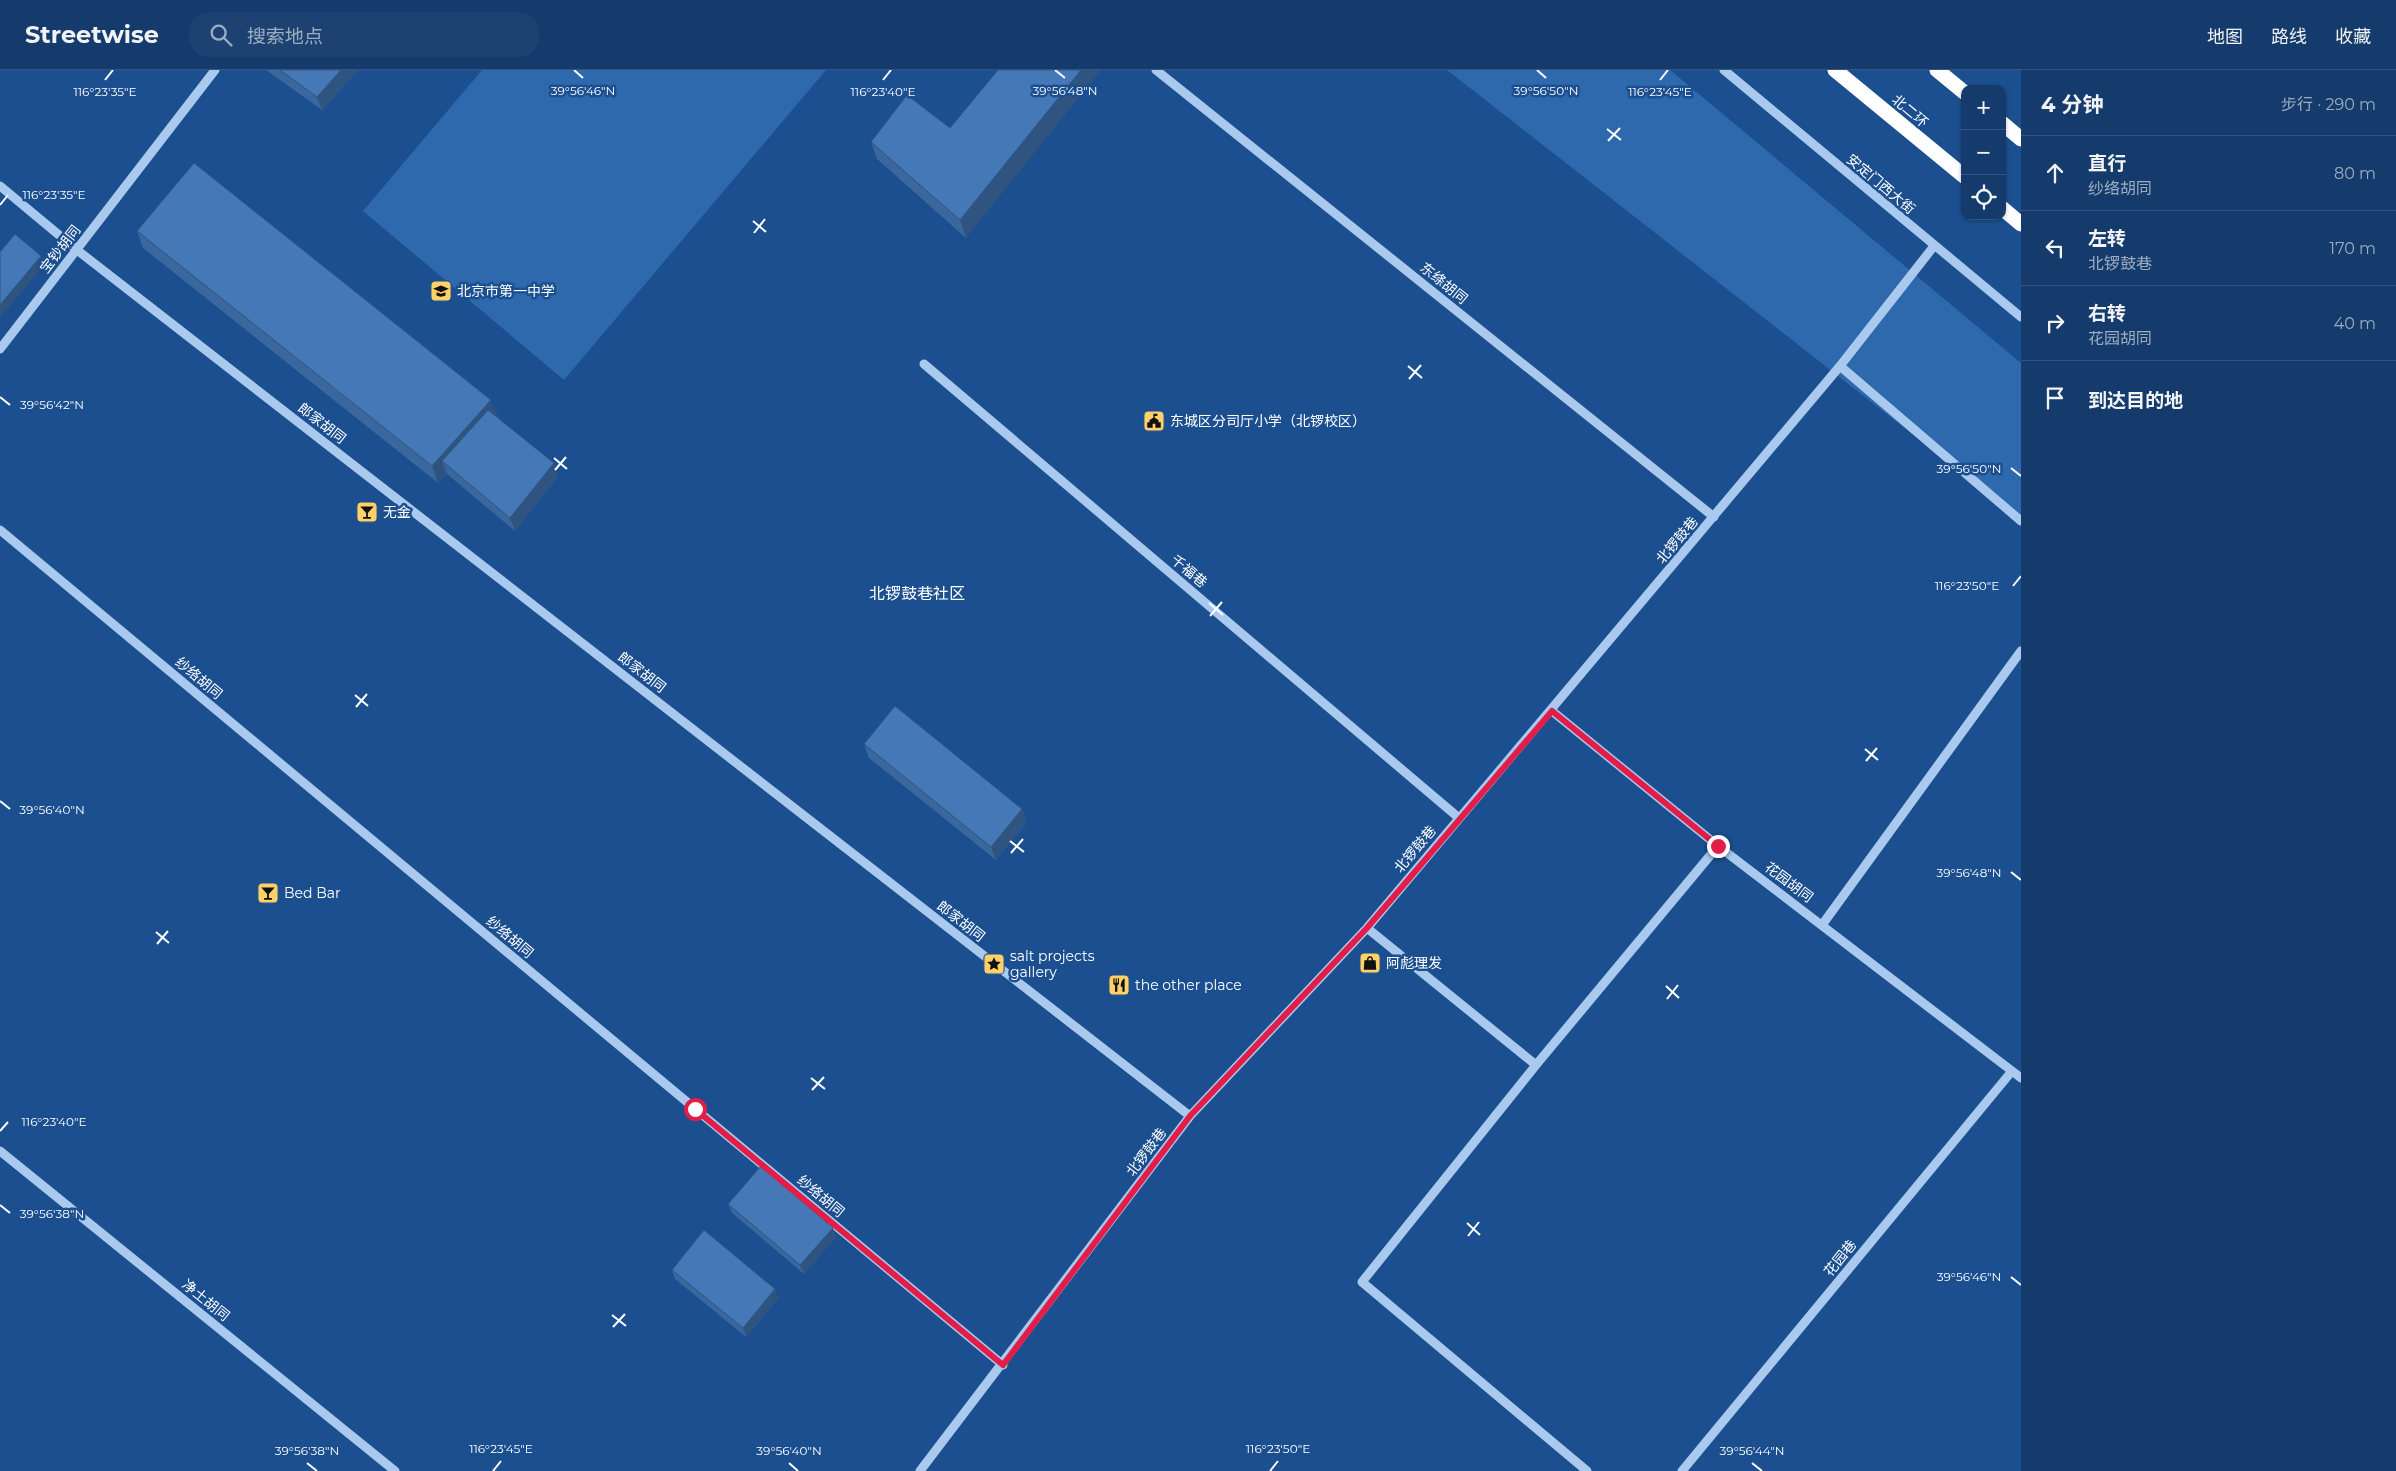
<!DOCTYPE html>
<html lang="zh">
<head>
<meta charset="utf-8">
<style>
	body { margin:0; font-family:Montserrat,"Noto Sans SC",sans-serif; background:#1d4271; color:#f1f3f6 }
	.controls { position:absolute; right:15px; top:15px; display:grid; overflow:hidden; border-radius:10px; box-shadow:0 1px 4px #0004 }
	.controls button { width:45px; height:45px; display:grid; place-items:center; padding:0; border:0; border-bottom:1px solid #33557e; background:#143b6b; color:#f1f3f6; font:25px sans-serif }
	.stop { position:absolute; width:15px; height:15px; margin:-11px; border:4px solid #e11d48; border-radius:50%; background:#fff }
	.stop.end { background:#e11d48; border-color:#fff; box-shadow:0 1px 5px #0008 }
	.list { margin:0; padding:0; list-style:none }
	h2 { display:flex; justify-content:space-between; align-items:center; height:65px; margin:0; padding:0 20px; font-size:21px }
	h2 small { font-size:16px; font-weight:400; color:#9dadc1 }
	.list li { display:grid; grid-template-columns:32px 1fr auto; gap:15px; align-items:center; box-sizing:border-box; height:75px; padding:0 20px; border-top:1px solid #33557e }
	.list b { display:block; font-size:19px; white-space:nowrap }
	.list p { margin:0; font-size:16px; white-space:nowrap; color:#9dadc1 }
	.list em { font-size:16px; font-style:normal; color:#9dadc1 }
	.icon { flex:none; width:28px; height:28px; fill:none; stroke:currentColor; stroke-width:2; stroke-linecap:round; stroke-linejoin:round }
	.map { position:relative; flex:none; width:2021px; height:1401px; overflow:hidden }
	header { display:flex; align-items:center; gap:30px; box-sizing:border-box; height:70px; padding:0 25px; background:#143b6b; border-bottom:1px solid #33557e }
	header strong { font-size:24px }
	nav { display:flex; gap:28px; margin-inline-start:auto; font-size:18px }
	.search { width:350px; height:45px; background:#1d4271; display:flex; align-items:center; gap:12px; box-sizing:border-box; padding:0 18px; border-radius:20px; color:#9dadc1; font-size:19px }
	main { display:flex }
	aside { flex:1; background:#143b6b }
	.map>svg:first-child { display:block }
	.green { fill:#2e69ad }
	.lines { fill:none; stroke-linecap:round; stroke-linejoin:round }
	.minor { stroke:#a9c9ee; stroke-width:9 }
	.highway { stroke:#fff; stroke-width:15 }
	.wall { fill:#3a679d }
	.shaded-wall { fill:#305480 }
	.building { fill:#4478b7; stroke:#305480 }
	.route { stroke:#e11d48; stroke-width:6 }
	.ticks { fill:none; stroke:#fff; stroke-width:2 }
	.labels { text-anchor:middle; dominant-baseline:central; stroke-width:5; stroke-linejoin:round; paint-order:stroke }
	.street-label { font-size:14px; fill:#fff; stroke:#1b4f8f }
	.poi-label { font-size:14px; fill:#fff; stroke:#1b4f8f; text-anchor:start }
	.quarter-label { font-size:16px; fill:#fff; stroke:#1b4f8f }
	.ticks-label { font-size:12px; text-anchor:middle; fill:#fff; stroke:#1b4f8f; stroke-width:5; stroke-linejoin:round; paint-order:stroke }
</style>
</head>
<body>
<header>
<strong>Streetwise</strong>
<div class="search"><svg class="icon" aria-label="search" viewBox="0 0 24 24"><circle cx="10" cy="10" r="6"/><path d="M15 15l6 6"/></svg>搜索地点</div>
<nav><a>地图</a><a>路线</a><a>收藏</a></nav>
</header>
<main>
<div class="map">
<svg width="2021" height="1401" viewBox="0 0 2021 1401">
	<rect width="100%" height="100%" fill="#1b4f8f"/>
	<path class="green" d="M482,0H826L564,310L363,141Z
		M1447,0H1670L2021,293V449Z"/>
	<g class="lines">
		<path class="minor" d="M1156,0L1714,447
			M1724,0L2021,247
			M0,116L77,180L1190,1046
			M0,279L215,0
			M924,294L1459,748
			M1840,296L2021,451
			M0,460L1003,1295
			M1552,641L1718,776L2012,1001
			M1822,855L2021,581
			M1367,858L1536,995
			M0,1081L395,1401
			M920,1401L1190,1046L1367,858L1840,296L1934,176
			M1587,1401L1362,1212L1536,995L1718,776
			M1682,1401L2012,1001L2021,1008"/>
		<path class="highway" d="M1835,0L1965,107
			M1937,0L1965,23
			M2002,53L2021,69
			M2002,138L2021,154"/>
	</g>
	<path class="wall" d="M266,0H358L322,40Z
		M950,58L966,168L877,89L871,72Z
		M137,161L498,347L558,406L515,461L447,404L438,413L143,178Z
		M864,674L1022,739L1027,752L996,790L869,688Z
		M728,1134L836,1167L804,1204L732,1143Z
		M672,1200L779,1228L746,1267L675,1209Z"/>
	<path class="shaded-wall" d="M341,0H358L322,40L317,27Z
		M1081,0H1101L966,168L960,150Z
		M41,186L44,195L0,248V235Z
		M491,330L498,347L451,399L442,391L447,404L438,413L432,396Z
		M554,393L558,406L515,461L510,448Z
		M1022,739L1027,752L996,790L991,777Z
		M833,1158L836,1167L804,1204L800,1195Z
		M775,1219L779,1228L746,1267L743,1258Z"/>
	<path class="building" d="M280,0H341L317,27Z
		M998,0H1081L960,150L871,72L907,25L950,58Z
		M194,93L491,330L432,396L137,161Z
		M15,164L41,186L0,235V182Z
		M488,340L554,393L510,448L442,391Z
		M895,636L1022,739L991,777L864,674Z
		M761,1096L833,1158L800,1195L728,1134Z
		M704,1160L775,1219L743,1258L672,1200Z"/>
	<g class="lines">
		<path class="route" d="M695,1039L1003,1295L1190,1046L1367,858L1552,641L1718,776"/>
	</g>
	<path class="ticks" d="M574,0L583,8M1055,0L1065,8M1537,0L1546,8M105,10L113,0M883,10L891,0M1660,10L1668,0M1607,59L1621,70M1608,71L1620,58M0,135L8,125M753,151L766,162M754,163L765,149M1408,296L1422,308M1409,309L1421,295M0,327L10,335M554,388L567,399M2011,398L2021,406M555,400L566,387M2013,516L2021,506M1209,533L1223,545M1210,546L1222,532M355,625L368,636M356,637L367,624M1865,679L1878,690M1866,691L1877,678M0,731L10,739M1010,771L1024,782M1011,783L1023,769M2011,802L2021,810M156,862L169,873M157,874L168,861M1666,916L1679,928M1667,929L1678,915M811,1008L825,1019M812,1020L824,1007M0,1061L8,1052M0,1135L10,1143M1467,1153L1480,1165M1468,1166L1479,1152M2011,1207L2021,1215M612,1245L626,1256M613,1257L625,1244M307,1393L317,1401M789,1393L798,1401M1752,1393L1762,1401M493,1401L501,1391M1270,1401L1278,1391"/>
	<defs>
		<g id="school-square" transform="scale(1.125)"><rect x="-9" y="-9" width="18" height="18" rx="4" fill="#ffd166" stroke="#1b4f8f"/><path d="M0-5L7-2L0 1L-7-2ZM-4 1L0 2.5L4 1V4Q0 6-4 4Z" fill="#111"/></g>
		<g id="civic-square" transform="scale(1.125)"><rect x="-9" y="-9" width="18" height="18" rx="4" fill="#ffd166" stroke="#1b4f8f"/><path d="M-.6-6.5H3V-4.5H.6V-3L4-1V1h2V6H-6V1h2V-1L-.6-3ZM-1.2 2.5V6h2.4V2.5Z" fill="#111"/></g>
		<g id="bar-square" transform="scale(1.125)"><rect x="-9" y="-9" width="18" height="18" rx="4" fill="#ffd166" stroke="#1b4f8f"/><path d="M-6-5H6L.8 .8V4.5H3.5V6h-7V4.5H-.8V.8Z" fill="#111"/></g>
		<g id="shop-square" transform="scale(1.125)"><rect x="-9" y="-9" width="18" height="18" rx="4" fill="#ffd166" stroke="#1b4f8f"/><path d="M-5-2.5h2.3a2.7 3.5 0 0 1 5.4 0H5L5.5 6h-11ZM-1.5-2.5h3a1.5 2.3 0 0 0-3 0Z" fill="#111"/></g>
		<g id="sight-square" transform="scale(1.125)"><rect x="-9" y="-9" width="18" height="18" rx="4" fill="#ffd166" stroke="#1b4f8f"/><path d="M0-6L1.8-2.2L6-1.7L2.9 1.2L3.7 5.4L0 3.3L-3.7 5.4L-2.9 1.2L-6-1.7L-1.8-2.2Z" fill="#111"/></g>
		<g id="restaurant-square" transform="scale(1.125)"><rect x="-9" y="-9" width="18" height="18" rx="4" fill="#ffd166" stroke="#1b4f8f"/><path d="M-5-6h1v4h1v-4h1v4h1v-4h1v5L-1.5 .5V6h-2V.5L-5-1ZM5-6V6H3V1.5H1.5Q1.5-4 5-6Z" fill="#111"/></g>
	</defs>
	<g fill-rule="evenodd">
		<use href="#school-square" x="441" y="221"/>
		<use href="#civic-square" x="1154" y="351"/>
		<use href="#bar-square" x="367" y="442"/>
		<use href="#bar-square" x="268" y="823"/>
		<use href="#shop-square" x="1370" y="893"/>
		<use href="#sight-square" x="994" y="894"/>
		<use href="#restaurant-square" x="1119" y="915"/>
	</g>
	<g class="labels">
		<g class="street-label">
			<text transform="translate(1910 41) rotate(40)">北二环</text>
			<text transform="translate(1881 114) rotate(40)">安定门西大街</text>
			<text transform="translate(60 179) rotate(-52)">宝钞胡同</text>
			<text transform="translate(1444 213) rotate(39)">东绦胡同</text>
			<text transform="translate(322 353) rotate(38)">郎家胡同</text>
			<text transform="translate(1677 470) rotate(-50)">北锣鼓巷</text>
			<text transform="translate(1189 501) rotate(40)">千福巷</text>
			<text transform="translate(642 602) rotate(38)">郎家胡同</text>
			<text transform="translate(199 608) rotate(40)">纱络胡同</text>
			<text transform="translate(1415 779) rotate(-50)">北锣鼓巷</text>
			<text transform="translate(1789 812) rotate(37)">花园胡同</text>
			<text transform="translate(961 851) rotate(38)">郎家胡同</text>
			<text transform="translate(510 867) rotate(40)">纱络胡同</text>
			<text transform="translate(1146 1082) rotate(-53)">北锣鼓巷</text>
			<text transform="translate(821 1126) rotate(40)">纱络胡同</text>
			<text transform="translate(1840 1188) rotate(-51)">花园巷</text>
			<text transform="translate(206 1230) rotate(39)">净土胡同</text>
		</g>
		<g class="poi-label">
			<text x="457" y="221">北京市第一中学</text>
			<text x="1170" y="351">东城区分司厅小学（北锣校区）</text>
			<text x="383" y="442">无金</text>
			<text x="284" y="823">Bed Bar</text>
			<text x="1010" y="886">salt projects<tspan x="1010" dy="16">gallery</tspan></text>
			<text x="1386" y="893">阿彪理发</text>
			<text x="1135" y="915">the other place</text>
		</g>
		<g class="quarter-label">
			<text x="917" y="523">北锣鼓巷社区</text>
		</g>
	</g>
	<g class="ticks-label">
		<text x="583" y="25">39°56'46"N</text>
		<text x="1065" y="25">39°56'48"N</text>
		<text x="1546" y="25">39°56'50"N</text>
		<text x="105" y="26">116°23'35"E</text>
		<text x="883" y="26">116°23'40"E</text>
		<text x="1660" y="26">116°23'45"E</text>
		<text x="54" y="129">116°23'35"E</text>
		<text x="52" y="339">39°56'42"N</text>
		<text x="1969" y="403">39°56'50"N</text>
		<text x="1967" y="520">116°23'50"E</text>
		<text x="52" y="744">39°56'40"N</text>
		<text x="1969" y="807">39°56'48"N</text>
		<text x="54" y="1056">116°23'40"E</text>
		<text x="52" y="1148">39°56'38"N</text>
		<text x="1969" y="1211">39°56'46"N</text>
		<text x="501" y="1383">116°23'45"E</text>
		<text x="1278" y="1383">116°23'50"E</text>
		<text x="307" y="1385">39°56'38"N</text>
		<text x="789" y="1385">39°56'40"N</text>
		<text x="1752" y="1385">39°56'44"N</text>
	</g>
</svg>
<div class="controls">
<button>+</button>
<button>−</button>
<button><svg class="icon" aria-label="locate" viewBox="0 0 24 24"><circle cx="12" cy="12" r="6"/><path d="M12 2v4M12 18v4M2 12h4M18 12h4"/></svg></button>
</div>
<div class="stop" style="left:695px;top:1039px"></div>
<div class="stop end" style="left:1718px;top:776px"></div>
</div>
<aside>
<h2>4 分钟<small>步行 · 290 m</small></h2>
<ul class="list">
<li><svg class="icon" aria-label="ahead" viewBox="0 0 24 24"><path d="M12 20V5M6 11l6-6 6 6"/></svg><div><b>直行</b><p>纱络胡同</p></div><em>80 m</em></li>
<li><svg class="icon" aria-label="left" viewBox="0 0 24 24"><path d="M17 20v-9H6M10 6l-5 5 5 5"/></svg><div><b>左转</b><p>北锣鼓巷</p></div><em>170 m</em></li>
<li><svg class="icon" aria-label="right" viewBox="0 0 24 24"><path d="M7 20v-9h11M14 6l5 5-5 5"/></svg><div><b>右转</b><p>花园胡同</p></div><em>40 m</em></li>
<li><svg class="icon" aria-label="arrive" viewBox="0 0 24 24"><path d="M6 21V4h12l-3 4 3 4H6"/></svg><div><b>到达目的地</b></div></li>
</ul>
</aside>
</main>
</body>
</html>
